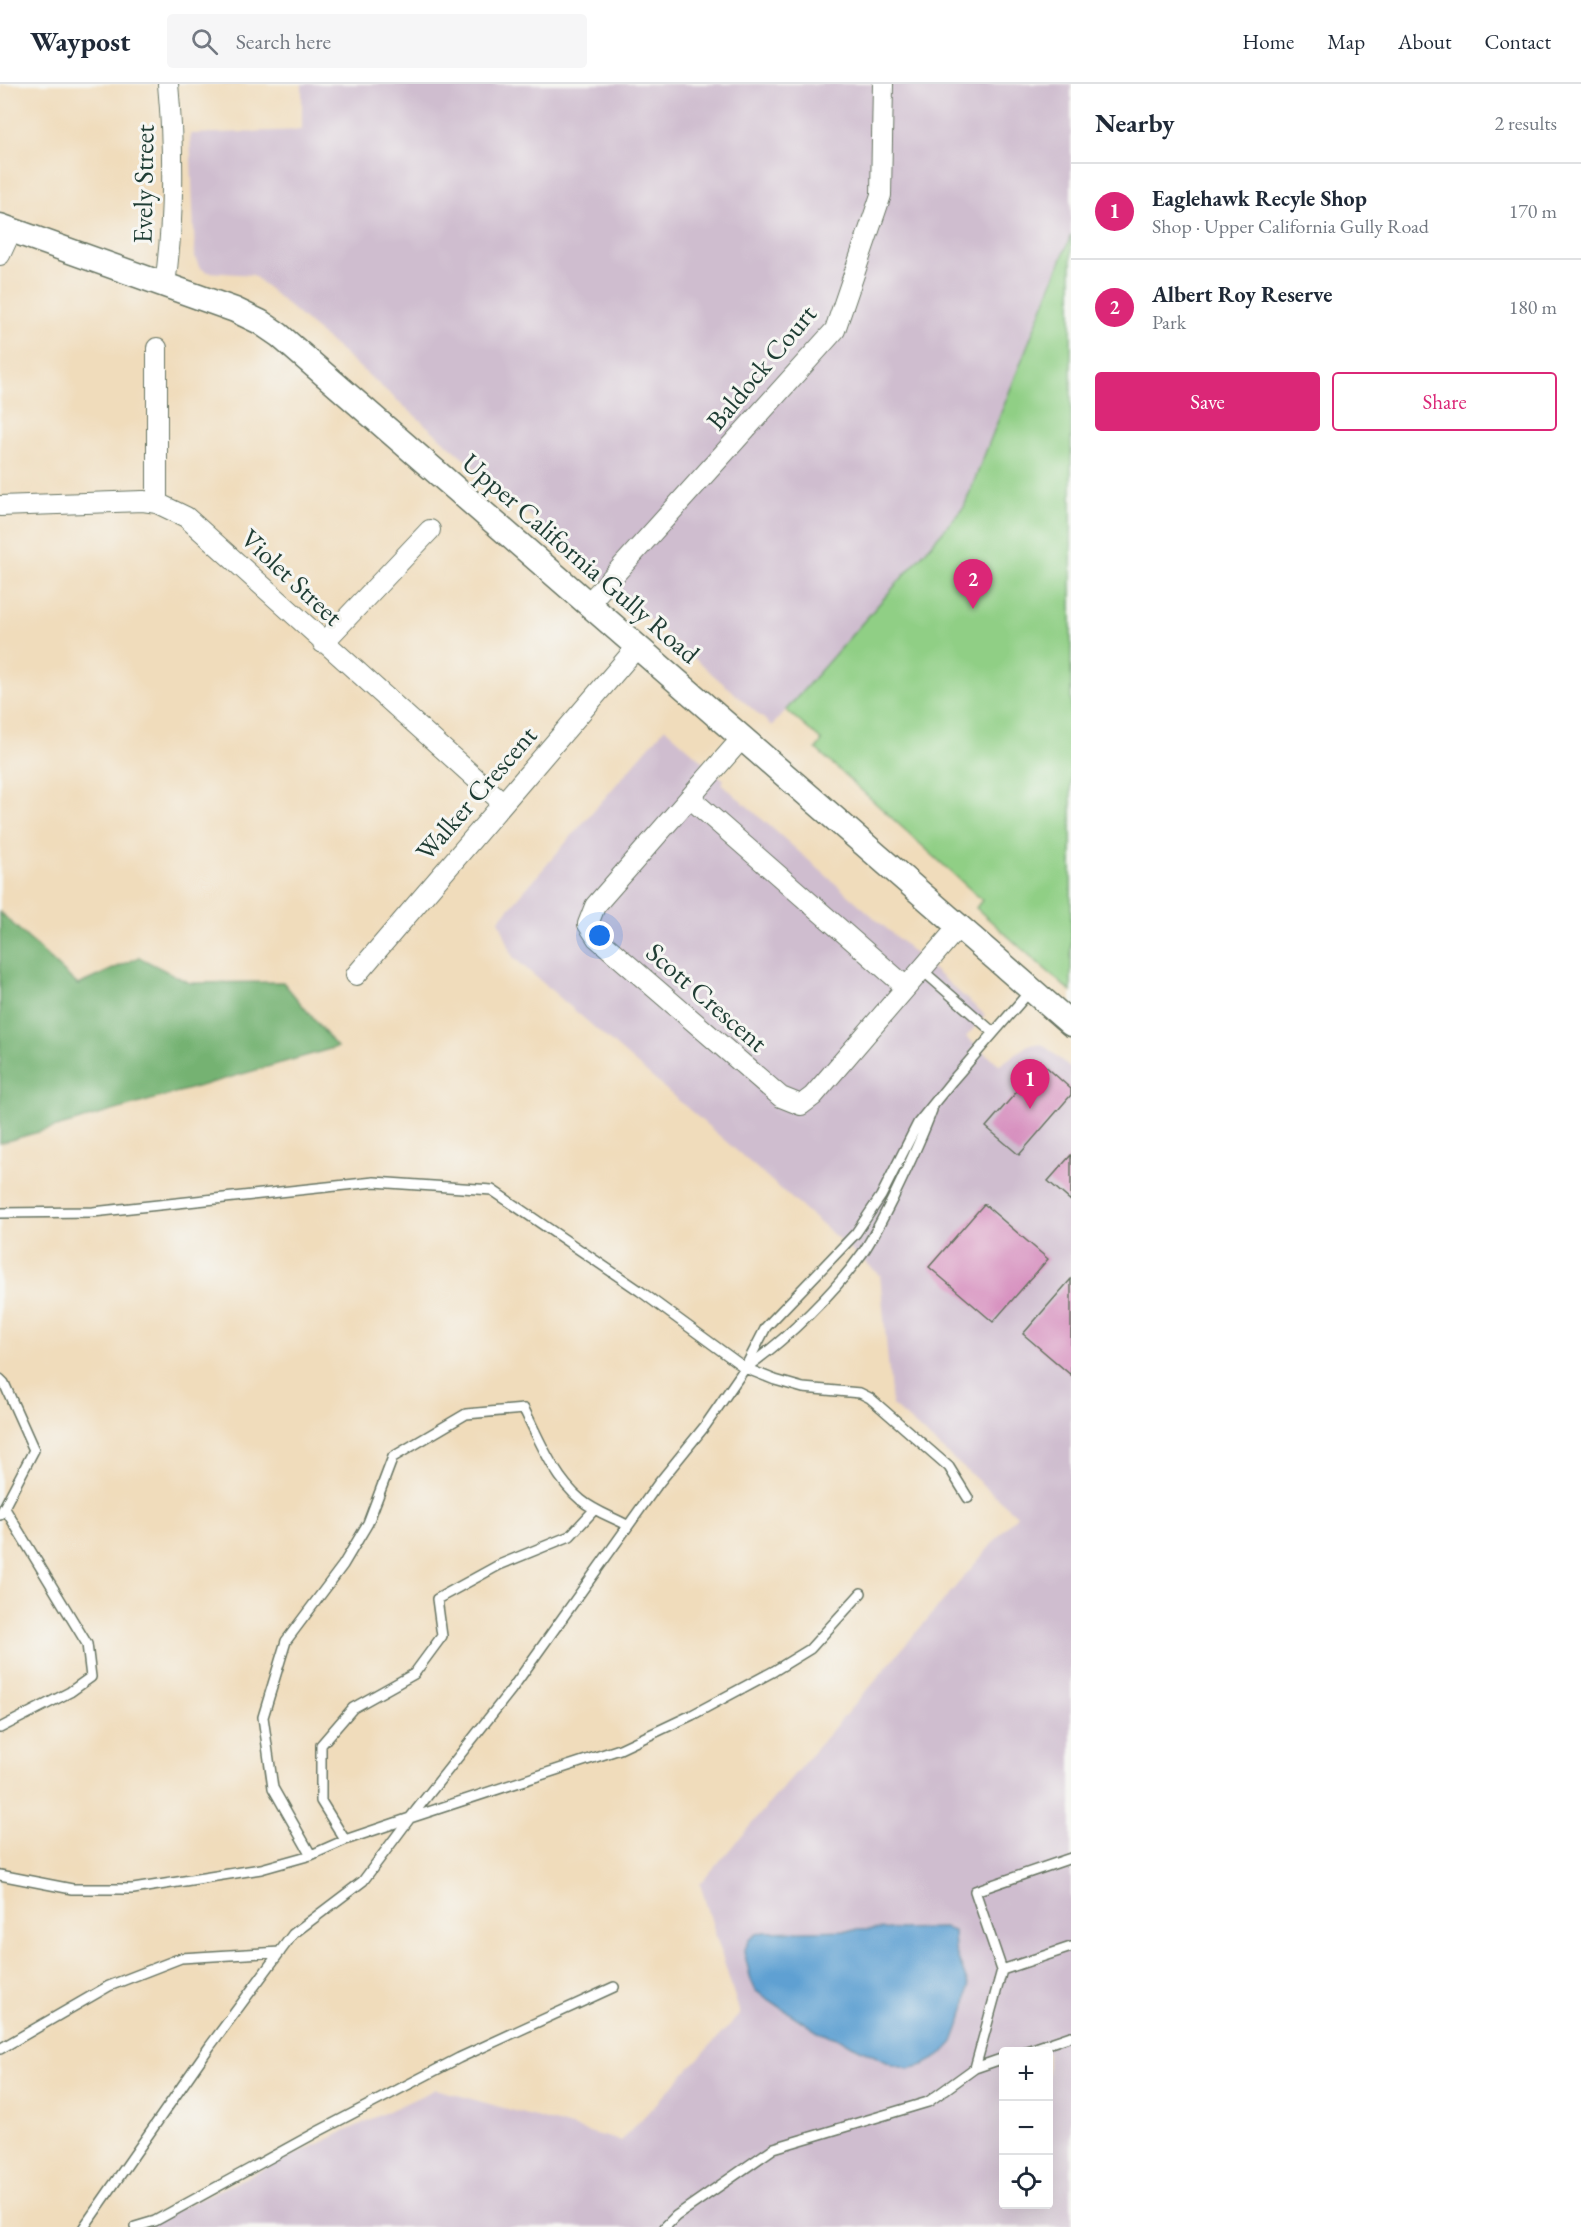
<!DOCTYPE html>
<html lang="en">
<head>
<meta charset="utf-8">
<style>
	body { margin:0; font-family:"EB Garamond",serif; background:#f6f6f7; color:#1f2937 }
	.controls { position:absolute; right:18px; bottom:18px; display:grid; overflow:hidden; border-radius:6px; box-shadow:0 6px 24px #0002 }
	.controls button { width:54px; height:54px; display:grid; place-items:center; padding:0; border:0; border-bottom:2px solid #e0e1e3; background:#fff; color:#1f2937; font:30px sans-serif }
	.you { position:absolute; left:600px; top:852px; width:21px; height:21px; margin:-15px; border:4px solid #fff; border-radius:50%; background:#1a73e8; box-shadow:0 0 0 9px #1a73e833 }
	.badge { display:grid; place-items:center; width:39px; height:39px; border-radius:50%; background:#db2777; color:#fff; font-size:20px; font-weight:700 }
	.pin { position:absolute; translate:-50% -50px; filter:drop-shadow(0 2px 3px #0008) }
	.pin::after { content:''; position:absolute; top:32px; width:21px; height:18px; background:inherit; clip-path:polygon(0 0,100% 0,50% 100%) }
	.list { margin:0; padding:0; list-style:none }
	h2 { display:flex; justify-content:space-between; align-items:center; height:78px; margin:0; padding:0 24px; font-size:26px }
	h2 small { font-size:20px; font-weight:400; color:#747a83 }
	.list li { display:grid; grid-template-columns:39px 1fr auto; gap:18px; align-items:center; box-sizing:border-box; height:96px; padding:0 24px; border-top:2px solid #e0e1e3 }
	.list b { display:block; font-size:22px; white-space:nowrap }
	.list p { margin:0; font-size:20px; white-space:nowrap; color:#747a83 }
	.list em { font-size:20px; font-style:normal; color:#747a83 }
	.actions { display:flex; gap:12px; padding:18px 24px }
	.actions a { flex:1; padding:14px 0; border:2px solid #db2777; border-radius:6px; text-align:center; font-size:21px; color:#db2777 }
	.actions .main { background:#db2777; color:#fff }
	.icon { flex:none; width:33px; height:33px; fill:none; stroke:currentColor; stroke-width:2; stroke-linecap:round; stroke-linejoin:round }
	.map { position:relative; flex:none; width:1071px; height:2143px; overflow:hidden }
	header { display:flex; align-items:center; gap:36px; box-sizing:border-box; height:84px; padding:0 30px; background:#fff; border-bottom:2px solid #e0e1e3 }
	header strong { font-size:28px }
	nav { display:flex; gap:33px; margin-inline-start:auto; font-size:21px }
	.search { width:420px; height:54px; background:#f6f6f7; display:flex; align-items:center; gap:15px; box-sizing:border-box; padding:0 21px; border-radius:6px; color:#747a83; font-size:22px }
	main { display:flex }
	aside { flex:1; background:#fff }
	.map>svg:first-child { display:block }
	.industrial { fill:#cfbdcf; fill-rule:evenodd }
	.green { fill:#90cf85; stroke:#58865c; stroke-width:1.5 }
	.forest { fill:#74b272; stroke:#4a7853; stroke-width:1.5 }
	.water { fill:#5ea0d2; stroke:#3e6e83; stroke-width:1.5 }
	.building { fill:#d68cbd }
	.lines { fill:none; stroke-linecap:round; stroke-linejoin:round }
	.service-casing { stroke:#687563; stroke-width:12 }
	.minor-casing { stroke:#687563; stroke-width:22 }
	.tertiary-casing { stroke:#687563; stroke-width:27 }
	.service { stroke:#fff; stroke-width:9 }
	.minor { stroke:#fff; stroke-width:20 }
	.tertiary { stroke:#fff; stroke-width:24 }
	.labels { text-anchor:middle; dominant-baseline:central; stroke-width:6; stroke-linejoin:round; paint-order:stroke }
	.street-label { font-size:27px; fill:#1f3d34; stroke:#f6f6f2 }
</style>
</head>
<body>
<header>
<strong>Waypost</strong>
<div class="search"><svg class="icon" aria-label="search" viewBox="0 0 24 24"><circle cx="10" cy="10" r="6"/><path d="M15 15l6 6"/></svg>Search here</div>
<nav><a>Home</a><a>Map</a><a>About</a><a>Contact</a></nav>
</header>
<main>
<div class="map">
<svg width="1071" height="2143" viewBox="0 0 1071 2143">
	<rect width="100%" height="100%" fill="#f6f6f2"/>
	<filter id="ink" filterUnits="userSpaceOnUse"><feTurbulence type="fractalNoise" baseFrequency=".0167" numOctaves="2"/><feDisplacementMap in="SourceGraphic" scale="12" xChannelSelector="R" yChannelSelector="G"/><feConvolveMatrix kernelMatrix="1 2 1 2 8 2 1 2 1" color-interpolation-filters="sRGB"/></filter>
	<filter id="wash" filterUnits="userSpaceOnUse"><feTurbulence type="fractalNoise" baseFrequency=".008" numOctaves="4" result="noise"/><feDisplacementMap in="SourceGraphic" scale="24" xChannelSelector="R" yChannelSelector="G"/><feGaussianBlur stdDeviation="1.35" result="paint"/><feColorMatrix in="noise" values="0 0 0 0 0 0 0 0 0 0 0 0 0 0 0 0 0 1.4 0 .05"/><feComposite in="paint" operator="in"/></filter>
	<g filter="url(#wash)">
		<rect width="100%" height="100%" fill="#f0dcbb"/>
		<path class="industrial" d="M302,0H1071V151L964,423L772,642L253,191L207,188L199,183L195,173L190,50L302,46Z
			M665,644L724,696L722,700L985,931L966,953L1000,981L1028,961L1036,960L1044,961L1071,985V2143H139L436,2005L621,2057L740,1930L700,1800L1017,1431L892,1321L880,1191L513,873L499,836ZM1004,1968H1048V2120H1004Z"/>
		<path class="green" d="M1071,151V908L976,824L982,816L816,665L822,657L786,626L964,423Z"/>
		<path class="forest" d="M0,828L78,901L139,873L189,899L283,898L337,963L0,1059Z"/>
		<path class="water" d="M943,1844L954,1847L955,1866L969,1903L965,1925L953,1958L940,1972L923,1981L908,1985L893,1981L840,1955L818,1948L756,1907L751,1896L744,1867L749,1856L757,1850L764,1848Z"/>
		<g id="blocks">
			<path class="building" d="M1042,979L1071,1005V1011L1019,1071L986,1043Z
				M1071,1071V1117L1048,1097Z
				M984,1120L1048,1175L993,1238L929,1183Z
				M1071,1195V1291L1023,1250Z"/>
		</g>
	</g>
	<g filter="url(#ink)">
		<use href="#blocks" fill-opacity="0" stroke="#687563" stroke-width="1.5"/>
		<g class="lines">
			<g class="service-casing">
				<path id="service" d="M922,886L993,948
					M0,1129L93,1128L374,1098L492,1106L640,1207L745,1284L775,1296L803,1304L860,1309L870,1314L949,1383L968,1414
					M747,1283C788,1254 835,1208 864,1167C875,1150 884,1132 893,1114C907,1085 921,1056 932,1026
					M0,1295L4,1299L34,1366L0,1431
					M0,1644L70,1608L91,1593L87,1560L4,1423
					M345,1756L321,1717V1661L353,1624L414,1590L442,1552L437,1515L499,1481L570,1452L595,1425
					M311,1771L273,1704L263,1633L286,1557L343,1481L368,1439L393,1373L466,1330L524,1325C539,1355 554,1394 581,1416C594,1427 612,1433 627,1441
					M0,1791L72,1805H133L261,1785L311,1771L345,1756L410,1734L511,1606L658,1400L705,1342L745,1284L766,1243L856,1149L881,1112L918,1039L952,997L1030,907
					M1002,1886L975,1807L1071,1774
					M0,1965L109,1902L181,1874L280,1868
					M1024,1968L1071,1952
					M975,1984L1002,1886L1071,1863
					M84,2143L210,1962L293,1850L363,1797L410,1734L620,1665L692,1631L774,1587L810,1565L861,1509
					M135,2143L155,2137L319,2047L459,1974L614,1903
					M665,2143L676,2132L774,2064L928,2018L975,1984L1004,1974"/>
			</g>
			<g class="minor-casing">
				<path id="minor" d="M0,171L11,147
					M165,200C174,138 174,63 168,0
					M157,264V419
					M0,422L143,417L157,419L186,433L503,719
					M588,520L835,246L881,111L883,0
					M323,559L430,446
					M742,654L595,822L588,840L597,854L781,1013L801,1021L813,1012L959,842
					M690,714L906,903
					M356,891L637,563"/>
			</g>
			<g class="tertiary-casing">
				<path id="tertiary" d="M0,142L235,226L260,238L279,251L1071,940"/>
			</g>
			<use href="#service" class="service"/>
			<use href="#minor" class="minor"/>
			<use href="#tertiary" class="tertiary"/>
		</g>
	</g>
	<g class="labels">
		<g class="street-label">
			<text transform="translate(143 100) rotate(-89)">Evely Street</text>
			<text transform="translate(761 283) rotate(-50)">Baldock Court</text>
			<text transform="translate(581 474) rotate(41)">Upper California Gully Road</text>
			<text transform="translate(292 493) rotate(43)">Violet Street</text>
			<text transform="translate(476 709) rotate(-49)">Walker Crescent</text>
			<text transform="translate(707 913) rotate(41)">Scott Crescent</text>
		</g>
	</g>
</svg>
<div class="controls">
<button>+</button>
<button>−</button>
<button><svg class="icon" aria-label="locate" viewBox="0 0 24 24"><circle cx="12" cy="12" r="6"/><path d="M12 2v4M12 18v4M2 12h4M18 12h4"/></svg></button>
</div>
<div class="you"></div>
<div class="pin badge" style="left:1030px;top:1025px">1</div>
<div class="pin badge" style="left:973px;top:525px">2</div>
</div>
<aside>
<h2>Nearby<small>2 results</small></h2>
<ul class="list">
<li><span class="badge">1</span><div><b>Eaglehawk Recyle Shop</b><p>Shop · Upper California Gully Road</p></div><em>170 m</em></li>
<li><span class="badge">2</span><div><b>Albert Roy Reserve</b><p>Park</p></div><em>180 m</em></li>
</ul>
<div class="actions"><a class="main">Save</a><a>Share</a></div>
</aside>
</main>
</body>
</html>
